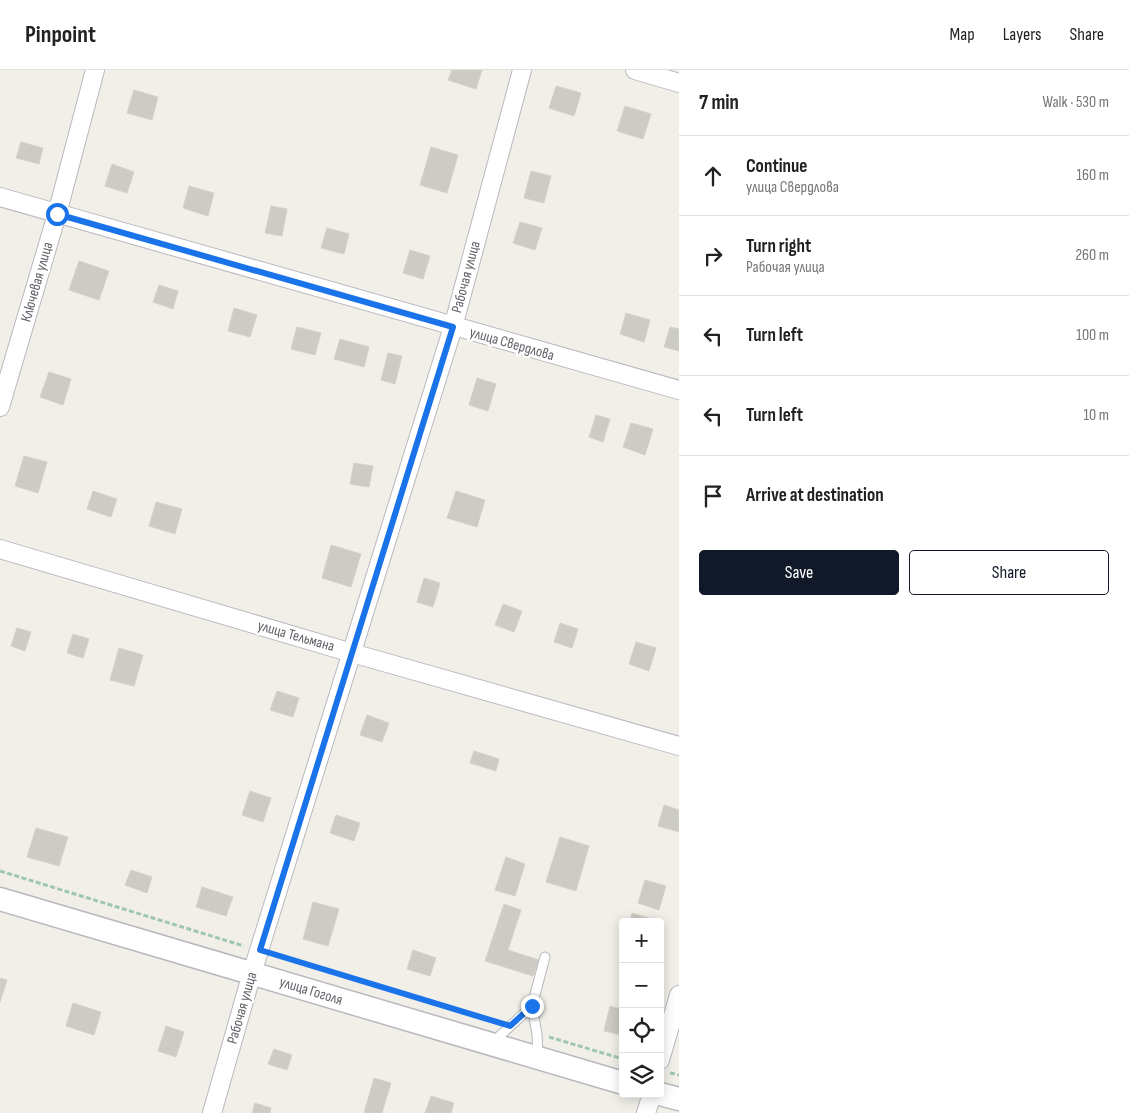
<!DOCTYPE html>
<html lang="en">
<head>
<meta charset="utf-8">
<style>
	body { margin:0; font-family:"Sofia Sans Condensed",sans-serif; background:#f6f6f6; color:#222 }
	.controls { position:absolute; right:15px; bottom:15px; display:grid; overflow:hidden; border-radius:5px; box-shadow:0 2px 12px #0003 }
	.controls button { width:45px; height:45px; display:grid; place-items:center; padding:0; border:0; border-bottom:1px solid #e0e0e0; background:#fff; color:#222; font:25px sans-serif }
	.stop { position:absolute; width:15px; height:15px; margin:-11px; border:4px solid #1a73e8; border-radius:50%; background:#fff }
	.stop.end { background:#1a73e8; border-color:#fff; box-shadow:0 1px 5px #0008 }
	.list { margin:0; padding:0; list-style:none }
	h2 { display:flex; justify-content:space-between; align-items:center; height:65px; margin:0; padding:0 20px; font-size:21px }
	h2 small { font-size:16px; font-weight:400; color:#767676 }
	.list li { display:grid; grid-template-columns:32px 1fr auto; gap:15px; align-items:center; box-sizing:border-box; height:80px; padding:0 20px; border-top:1px solid #e0e0e0 }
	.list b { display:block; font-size:19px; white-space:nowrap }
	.list p { margin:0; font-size:16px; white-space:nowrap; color:#767676 }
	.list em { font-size:16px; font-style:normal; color:#767676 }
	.actions { display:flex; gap:10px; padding:15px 20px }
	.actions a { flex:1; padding:11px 0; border:1px solid #111827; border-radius:5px; text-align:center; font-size:18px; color:#111827 }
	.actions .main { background:#111827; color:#fff }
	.icon { flex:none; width:28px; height:28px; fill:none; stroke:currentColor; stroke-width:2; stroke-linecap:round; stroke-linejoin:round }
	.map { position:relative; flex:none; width:679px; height:1043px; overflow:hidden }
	header { display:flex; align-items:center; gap:30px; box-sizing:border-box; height:70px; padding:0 25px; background:#fff; border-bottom:1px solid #e0e0e0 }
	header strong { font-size:24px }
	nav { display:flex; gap:28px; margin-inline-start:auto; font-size:18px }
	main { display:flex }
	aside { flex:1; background:#fff }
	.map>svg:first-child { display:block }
	.building { fill:#cccbc4; stroke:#d5d2c6 }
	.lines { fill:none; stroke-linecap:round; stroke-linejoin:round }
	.service-casing { stroke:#b8b9be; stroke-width:11 }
	.minor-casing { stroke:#b8b9be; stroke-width:20 }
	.tertiary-casing { stroke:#b8b9be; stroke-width:25 }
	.path { stroke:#9fc7ae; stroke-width:3; stroke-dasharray:5 2.5; stroke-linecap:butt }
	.service { stroke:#fff; stroke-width:9 }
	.minor { stroke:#fff; stroke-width:18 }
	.tertiary { stroke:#fff; stroke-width:22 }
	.route { stroke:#1a73e8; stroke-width:6 }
	.labels { text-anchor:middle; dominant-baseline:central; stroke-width:5; stroke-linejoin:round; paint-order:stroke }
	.street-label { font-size:15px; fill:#5f6268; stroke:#fff }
</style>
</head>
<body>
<header>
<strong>Pinpoint</strong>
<nav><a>Map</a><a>Layers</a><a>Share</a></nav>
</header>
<main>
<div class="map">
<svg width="679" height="1043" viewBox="0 0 679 1043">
	<rect width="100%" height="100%" fill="#f1efe8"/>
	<path class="building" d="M452,0H482L476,19L448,10Z
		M556,16L581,23L574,46L549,38Z
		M134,20L158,27L152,50L127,43Z
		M625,36L651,44L643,69L617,61Z
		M21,72L43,78L39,94L16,88Z
		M431,77L458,85L447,123L420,115Z
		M112,94L134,102L127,123L105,116Z
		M531,101L551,106L544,133L524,128Z
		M189,116L214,123L208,146L183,138Z
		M271,136L287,139L282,166L265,163Z
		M520,152L542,158L535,180L513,173Z
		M327,158L349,164L344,184L321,178Z
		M410,180L430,186L423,209L403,203Z
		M79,191L109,201L99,230L69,220Z
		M159,215L178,221L173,239L153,232Z
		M234,238L257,245L250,267L228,261Z
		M626,243L650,250L644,272L620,264Z
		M297,257L321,263L315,285L291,279Z
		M670,257L679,259V281L664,277Z
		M340,269L369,277L364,297L334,289Z
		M388,283L402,286L395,314L381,310Z
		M49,302L71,309L63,335L40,327Z
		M477,308L496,314L488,341L469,335Z
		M596,345L610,349L603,372L589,367Z
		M631,353L653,359L645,385L623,377Z
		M24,386L47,392L38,423L15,416Z
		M354,393L373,396L369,417L350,414Z
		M93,421L117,429L111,447L87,439Z
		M456,421L485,430L477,457L447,448Z
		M156,432L182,439L175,464L149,456Z
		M331,475L361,484L351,517L322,508Z
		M424,508L440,513L433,537L417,532Z
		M503,534L522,541L514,562L495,555Z
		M560,553L578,559L572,578L554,572Z
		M17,558L31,562L25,581L11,576Z
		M73,564L89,569L83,588L67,583Z
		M636,572L656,578L649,601L629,594Z
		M119,578L143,585L134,616L110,610Z
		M277,621L299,628L293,647L270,640Z
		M367,645L389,653L382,672L360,665Z
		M474,681L499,689L496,701L470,693Z
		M250,721L271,728L263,752L242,745Z
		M664,735L679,740V762L658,756Z
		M336,745L360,753L354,771L330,763Z
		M36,758L68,767L59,796L27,787Z
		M560,767L589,776L576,821L546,812Z
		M506,787L525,794L515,826L495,820Z
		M131,800L152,807L147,823L125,815Z
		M645,810L666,816L659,840L638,833Z
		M202,817L233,827L226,846L196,837Z
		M313,832L339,839L328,876L303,869Z
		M504,834L521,840L508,880L539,890L533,906L485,891Z
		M632,843L655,850V852H630Z
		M413,880L436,888L430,906L407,899Z
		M0,908L7,910L0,932Z
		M73,933L101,942L94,965L66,956Z
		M610,936L623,940V958L621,965L604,961Z
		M166,956L184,962L176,987L158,981Z
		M274,979L292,985L287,1000L268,994Z
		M374,1008L391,1013L382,1043H364Z
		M431,1026L454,1033L451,1043H425Z
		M255,1033L271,1038L270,1043H252Z"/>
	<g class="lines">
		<g class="service-casing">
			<path id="service" d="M532,936L545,887
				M493,972L532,936L537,964L538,986"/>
		</g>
		<g class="minor-casing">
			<path id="minor" d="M635,0L679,13
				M0,127L679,320
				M0,337L57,144L95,0
				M0,479L352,583L679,676
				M660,990L679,925
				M212,1043L252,903L453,257L522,0
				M646,1043L652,1024"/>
		</g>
		<g class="tertiary-casing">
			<path id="tertiary" d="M0,829L623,1013
				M660,1024L679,1029"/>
		</g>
		<path class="path" d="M0,801L244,876
			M274,885L497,952
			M549,967L623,989
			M670,1003L679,1005"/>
		<use href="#service" class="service"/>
		<use href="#minor" class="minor"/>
		<use href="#tertiary" class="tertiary"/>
	</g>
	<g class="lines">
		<path class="route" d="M57,144L453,257L260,880L510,956L532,936"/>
	</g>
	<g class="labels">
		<g class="street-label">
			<text transform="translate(466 207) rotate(-75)">Рабочая улица</text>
			<text transform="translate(37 212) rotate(-74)">Ключевая улица</text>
			<text transform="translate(512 274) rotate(16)">улица Свердлова</text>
			<text transform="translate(296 566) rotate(16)">улица Тельмана</text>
			<text transform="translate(311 921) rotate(17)">улица Гоголя</text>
			<text transform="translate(242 938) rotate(-74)">Рабочая улица</text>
		</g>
	</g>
</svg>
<div class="controls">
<button>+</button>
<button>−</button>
<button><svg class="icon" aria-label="locate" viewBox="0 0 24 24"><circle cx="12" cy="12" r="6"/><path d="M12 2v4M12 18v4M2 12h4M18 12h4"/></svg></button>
<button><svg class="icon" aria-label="layers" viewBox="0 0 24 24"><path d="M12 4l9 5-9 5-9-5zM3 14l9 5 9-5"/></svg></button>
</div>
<div class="stop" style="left:57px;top:144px"></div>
<div class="stop end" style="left:532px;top:936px"></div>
</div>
<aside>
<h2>7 min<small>Walk · 530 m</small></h2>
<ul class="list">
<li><svg class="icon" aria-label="ahead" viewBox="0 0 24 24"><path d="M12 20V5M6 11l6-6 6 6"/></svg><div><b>Continue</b><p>улица Свердлова</p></div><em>160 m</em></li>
<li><svg class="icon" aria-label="right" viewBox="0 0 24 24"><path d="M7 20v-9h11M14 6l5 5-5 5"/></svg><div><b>Turn right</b><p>Рабочая улица</p></div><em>260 m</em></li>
<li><svg class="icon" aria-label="left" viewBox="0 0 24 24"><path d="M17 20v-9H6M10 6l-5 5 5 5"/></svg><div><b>Turn left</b></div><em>100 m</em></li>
<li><svg class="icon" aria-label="left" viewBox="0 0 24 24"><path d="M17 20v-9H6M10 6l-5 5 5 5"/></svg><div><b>Turn left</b></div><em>10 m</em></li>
<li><svg class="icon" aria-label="arrive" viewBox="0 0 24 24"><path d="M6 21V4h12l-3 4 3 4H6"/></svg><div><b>Arrive at destination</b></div></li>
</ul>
<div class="actions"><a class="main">Save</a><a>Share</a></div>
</aside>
</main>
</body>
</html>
